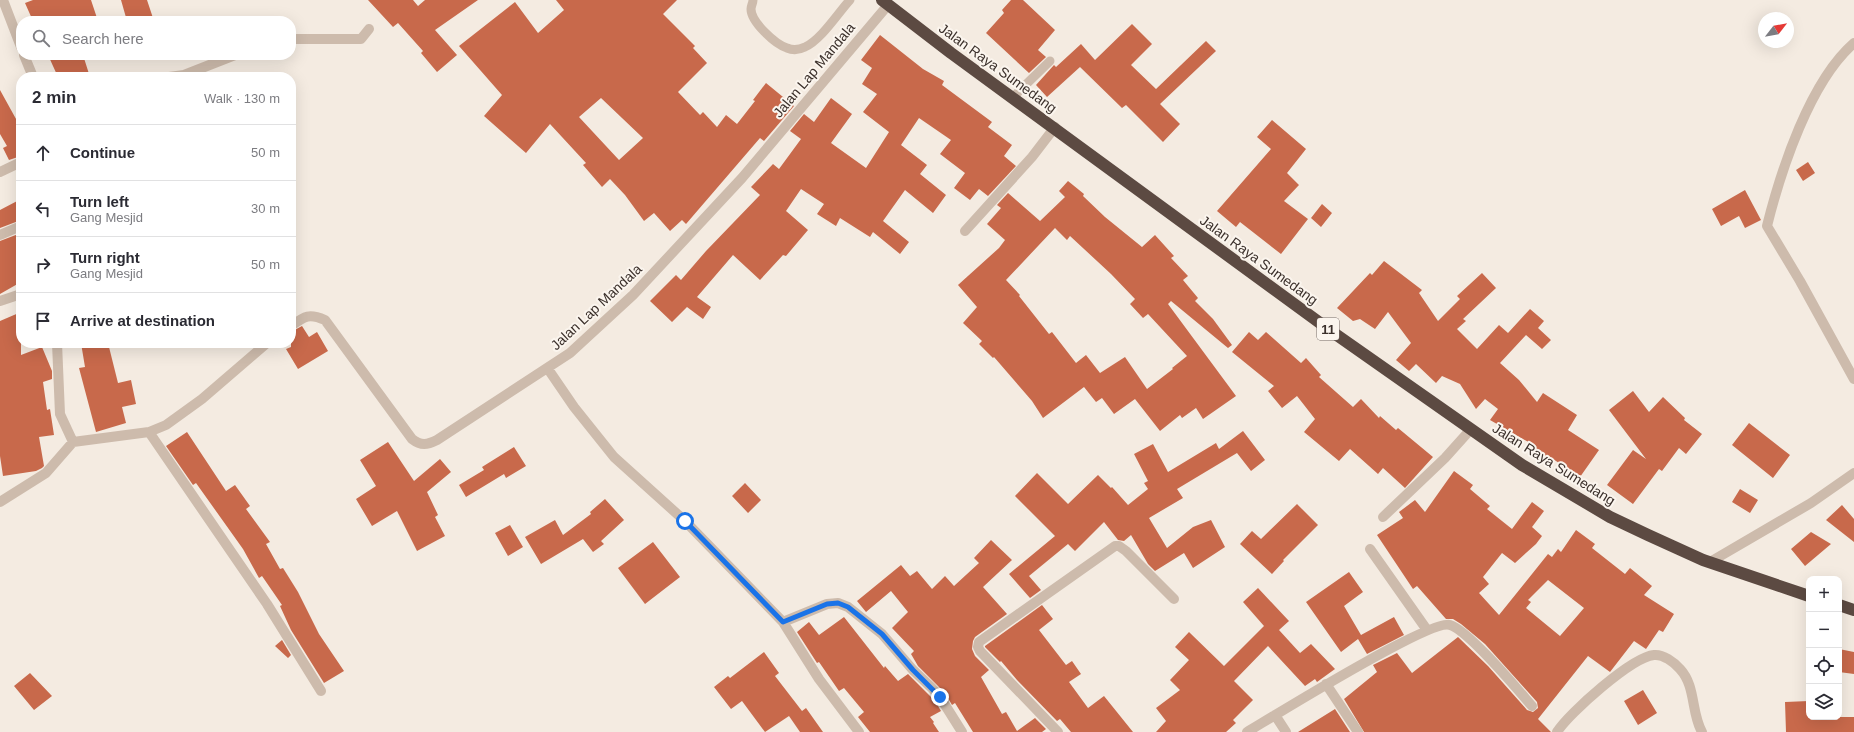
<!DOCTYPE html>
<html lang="en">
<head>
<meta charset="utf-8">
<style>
	body { margin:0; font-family:Arial,sans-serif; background:#f7f7f7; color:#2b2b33 }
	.controls { position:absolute; right:12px; bottom:12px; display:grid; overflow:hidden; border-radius:8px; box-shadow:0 4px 16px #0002 }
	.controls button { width:36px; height:36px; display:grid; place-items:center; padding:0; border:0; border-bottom:1px solid #e1e1e2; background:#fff; color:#2b2b33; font:20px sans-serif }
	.compass { position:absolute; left:1758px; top:12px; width:36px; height:36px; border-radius:50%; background:#fff; box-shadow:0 4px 16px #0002; rotate:59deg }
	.stop { position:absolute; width:12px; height:12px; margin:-9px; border:3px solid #1a73e8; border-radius:50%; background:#fff }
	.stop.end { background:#1a73e8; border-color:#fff; box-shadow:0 1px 4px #0008 }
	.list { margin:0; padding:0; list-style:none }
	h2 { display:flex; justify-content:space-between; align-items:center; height:52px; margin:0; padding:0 16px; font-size:17px }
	h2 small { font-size:13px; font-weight:400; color:#7c7c81 }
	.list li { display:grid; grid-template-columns:26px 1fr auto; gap:12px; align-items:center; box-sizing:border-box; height:56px; padding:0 16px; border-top:1px solid #e1e1e2 }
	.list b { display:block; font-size:15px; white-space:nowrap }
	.list p { margin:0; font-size:13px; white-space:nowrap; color:#7c7c81 }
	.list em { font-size:13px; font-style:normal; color:#7c7c81 }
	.icon { flex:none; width:22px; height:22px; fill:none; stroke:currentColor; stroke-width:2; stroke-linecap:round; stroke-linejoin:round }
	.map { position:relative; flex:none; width:1854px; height:732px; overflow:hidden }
	.search { position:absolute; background:#fff; box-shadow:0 4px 16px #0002; left:16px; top:16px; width:280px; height:44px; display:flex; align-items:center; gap:10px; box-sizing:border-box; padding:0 14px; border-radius:16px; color:#7c7c81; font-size:15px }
	.panel { position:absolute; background:#fff; box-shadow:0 4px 16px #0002; left:16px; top:72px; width:280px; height:276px; border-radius:16px }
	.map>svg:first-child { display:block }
	.building { fill:#c8694b; fill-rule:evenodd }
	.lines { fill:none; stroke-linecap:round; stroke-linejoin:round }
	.lane { stroke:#cdbbac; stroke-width:9 }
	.street { stroke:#cdbbac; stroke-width:10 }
	.highway { stroke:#5c4a42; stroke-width:12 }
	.route { stroke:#1a73e8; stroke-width:5 }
	.labels { text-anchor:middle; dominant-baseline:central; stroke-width:4; stroke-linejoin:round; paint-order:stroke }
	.shield { fill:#fbf5ee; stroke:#756b66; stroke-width:1 }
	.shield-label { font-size:13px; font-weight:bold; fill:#3b302b }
	.street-label { font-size:14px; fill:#3b302b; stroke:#fbf5ee }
</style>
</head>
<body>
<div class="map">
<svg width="1854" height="732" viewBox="0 0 1854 732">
	<rect width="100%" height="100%" fill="#f4ebe1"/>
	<path class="building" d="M33,0H91L98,21H33L25,3Z
		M121,0H147L154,21H127Z
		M368,0H413L418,6L425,0H478L435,30L457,55L437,72L421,53L423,51L398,23L393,27Z
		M556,0H677L663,14L695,46L693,48L707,63L678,92L700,115L703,112L717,127L726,115L737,124L755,101L753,100L766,83L794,106L764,141L760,138L686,224L682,220L670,231L654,213L644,221L625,195L610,179L602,187L583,165L586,163L550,124L526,153L484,116L502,95L459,46L515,2L538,33L564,10ZM601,98L643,138L619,160L579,117Z
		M1011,0H1023L1055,30L1038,50L1046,57L1029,73L986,33L1004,13L1002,10Z
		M1132,24L1152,44L1131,65L1156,89L1206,41L1216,51L1160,104L1180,124L1163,142L1126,105L1122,108L1080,67L1047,97L1036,85L1054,65L1056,67L1081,44L1095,60Z
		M880,35L923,69L944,81L942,85L992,122L988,127L1012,145L1004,156L1016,166L988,196L979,189L970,200L954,188L965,173L940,154L951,140L919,118L901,145L927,165L920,174L946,195L933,213L905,190L883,221L909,242L900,254L873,232L870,237L840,218L836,226L817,214L824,204L801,189L786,211L808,230L786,256L783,255L760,280L733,255L697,297L711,307L703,319L687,307L672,322L650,301L676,275L681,280L706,251L760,195L751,187L773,164L779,169L801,139L790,131L804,114L814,122L831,98L852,114L831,143L866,168L889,132L863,112L877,94L862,84L872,68L861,60Z
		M48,55H83L90,77H58Z
		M0,90L21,128V156L9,160L3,148L7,146L0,134Z
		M1272,120L1306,149L1287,173L1299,185L1284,201L1308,219L1281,254L1240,222L1236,227L1217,211L1271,149L1257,137Z
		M1808,162L1815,173L1803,181L1796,170Z
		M1068,181L1084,194L1083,196L1105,217L1142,247L1155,235L1174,256L1171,258L1188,276L1183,280L1198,298L1195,301L1213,319L1232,345L1228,348L1171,301L1168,304L1236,396L1203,419L1196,408L1182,418L1180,415L1160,431L1135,399L1114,414L1102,398L1096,402L1084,387L1043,418L1032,401L994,357L993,358L979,344L982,341L963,323L977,307L958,285L999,248L1005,240L987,224L1001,208L997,205L1008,193L1040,221L1065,197L1059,191ZM1055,228L1067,240L1070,236L1111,274L1135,299L1130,304L1143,318L1148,314L1187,356L1172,368L1173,369L1147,389L1125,357L1100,373L1086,355L1076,363L1052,332L1049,334L1019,296L1020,295L1006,280Z
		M1745,190L1761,220L1745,228L1739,216L1721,226L1712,209Z
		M21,199V220L0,228V210Z
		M1322,204L1332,213L1321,227L1311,218Z
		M21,233V282L0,294V241Z
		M1384,261L1422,290L1419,293L1438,321L1460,299L1457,296L1482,273L1496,288L1463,319L1466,321L1457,329L1477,349L1499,325L1508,333L1530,309L1544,321L1538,328L1551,340L1542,349L1526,335L1500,363L1519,380L1537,402L1543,393L1577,415L1568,430L1599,450L1580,477L1550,457L1549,459L1528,446L1530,443L1490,420L1498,409L1485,399L1476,409L1460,384L1442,376L1436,383L1416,364L1409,371L1396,360L1411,343L1388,312L1375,329L1360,319L1353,321L1337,308L1370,273L1372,275Z
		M21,312V355L42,347L52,371V379L43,382L47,410L50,409L54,435L39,437L44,466L42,468L36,471L3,476L0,456V321Z
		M302,326L309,337L317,332L328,351L298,369L286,349L291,347V332Z
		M1249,332L1258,340L1266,332L1301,363L1306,358L1321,375L1319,377L1353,407L1361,399L1379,418L1380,416L1396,430L1398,428L1433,457L1405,488L1383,468L1378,474L1350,449L1339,461L1304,432L1315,419L1297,396L1282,408L1268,391L1274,386L1232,352Z
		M81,343H108L118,383L131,380L136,404L122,407L126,423L96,432L79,368L85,367Z
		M1633,391L1649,412L1663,397L1685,418L1684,420L1702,434L1686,454L1679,448L1662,471L1659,469L1633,504L1607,485L1633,450L1646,459L1609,410Z
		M1749,423L1790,455L1773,478L1732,445Z
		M1243,431L1265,460L1251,471L1237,453L1177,489L1183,498L1149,518L1167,548L1193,527L1211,520L1225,547L1193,568L1184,553L1155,571L1148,564L1131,535L1124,541L1118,540L1104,522L1075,551L1068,544L1029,576L1041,590L1030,598L1009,574L1055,536L1015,496L1037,473L1068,504L1098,475L1111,488L1112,487L1128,505L1148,489L1144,483L1148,481L1134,454L1153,444L1168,472L1216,443L1219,449Z
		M187,432L226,491L235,485L250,506L246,509L270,542L266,544L280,569L283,568L298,592L319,634L344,671L324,683L291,630L280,606L282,605L262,576L259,578L243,549L196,483L193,485L166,446Z
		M388,442L414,481L440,459L451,472L427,492L438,515L435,517L445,536L417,551L397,511L372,526L356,499L376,486L360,460Z
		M514,447L526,466L506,478L504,474L466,497L459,485L484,470L482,467Z
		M1454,471L1473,485L1470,489L1490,506L1487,509L1512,529L1532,502L1544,511L1532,527L1542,536L1536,544L1515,563L1502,553L1483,577L1489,584L1479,593L1499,615L1548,554L1552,557L1558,549L1561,552L1576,530L1595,544L1592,548L1625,574L1630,568L1652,586L1644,595L1674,614L1663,632L1659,630L1646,649L1634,641L1610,672L1588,656L1538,719L1551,732H1364L1344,699L1377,672L1373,665L1397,653L1412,673L1458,637L1488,666L1527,710L1533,712L1538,708L1537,702L1485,644L1461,624L1453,619H1446L1417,586L1413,589L1377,535L1403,518L1399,512L1415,500L1425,512ZM1548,580L1584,608L1560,636L1526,608L1531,602L1528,600Z
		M745,483L761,500L748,513L732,496Z
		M1740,489L1758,500L1750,513L1732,502Z
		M605,499L624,520L601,541L604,544L593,552L583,539L541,564L525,537L555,520L563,535L591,514L590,512Z
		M1297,504L1318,525L1283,560L1284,561L1272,574L1240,544L1252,531L1261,539Z
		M1842,505L1854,519V542L1826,520Z
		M510,525L523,547L508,556L495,533Z
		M1811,532L1831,544L1805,566L1791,549Z
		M991,540L1012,560L983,587L1007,614L975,637L973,641L972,649L975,656L989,670L981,677L1002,714L1006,712L1017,731L1035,718L1046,729L1042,732H973L955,703L952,705L945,693L918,666L911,654L914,651L892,628L908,612L891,591L866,612L857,601L901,565L910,576L917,571L932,589L945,576L954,586L979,563L974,558Z
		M653,542L680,577L645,604L618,568Z
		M1349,572L1363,592L1344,606L1361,635L1394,617L1404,635L1367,654L1358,639L1341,652L1306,602Z
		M1258,588L1289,621L1279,630L1300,653L1311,644L1335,669L1317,682L1315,679L1305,686L1268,646L1234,681L1253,700L1233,720L1236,723L1226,732H1156L1166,721L1156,708L1180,690L1170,680L1189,660L1175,647L1189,632L1224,666L1264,626L1243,602Z
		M1042,605L1053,619L1039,630L1066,665L1072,661L1081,674L1069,682L1088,708L1104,696L1133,732H1071L1060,719L1057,721L1017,680L1001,661L1000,662L985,647V646Z
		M844,617L884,668L885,666L898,681L908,674L935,701L941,711L930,717L934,722L933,723L939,732H870L858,717L864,712L844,688L839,691L819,662L817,663L797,632L809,622L819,635Z
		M282,640L291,655L288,658L275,646Z
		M1839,649L1854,652V674L1839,672Z
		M764,652L779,673L775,676L802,711L806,708L823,732H800L789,716L765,732L742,701L731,709L714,687L728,676L730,678Z
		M30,673L52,696L34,710L14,686Z
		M1643,690L1657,713L1638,725L1624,701Z
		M1809,701V717H1854V732H1786L1785,702Z
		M1335,709L1350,732H1298Z"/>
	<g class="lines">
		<path class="lane" d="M753,0C753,3 751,6 751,9C751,22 775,44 787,48C794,51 799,50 805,47C821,40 838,13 850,0
			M1012,98L1050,61"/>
		<path class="street" d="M3,0L21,47
			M291,39H361L369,29
			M1854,43C1810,81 1781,170 1767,226L1800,281L1854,379
			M24,55L33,77
			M169,77L184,75L235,55
			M0,172L21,162
			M965,231L1032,157L1055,127
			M0,235L21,226
			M0,301L21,294
			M291,326C305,316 309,313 325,320L412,439C421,446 427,445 437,440L570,353L633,295L742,178L888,5
			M57,343L60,414L73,442
			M548,369L574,407L614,457L685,521L783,622L819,679L859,732
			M149,432L267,604L321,691
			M0,502L46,473L73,442L149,432L166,425L202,399L267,343
			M1383,517L1445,458L1471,429
			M1370,549L1427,630
			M1710,562L1811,503L1854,473
			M783,622L827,604L838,603L848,607L882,634L913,670L932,688L940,697L962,732
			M1326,684L1358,732
			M1275,715L1286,732
			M1058,732L980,651L978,647L979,642L1115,546H1119L1126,551L1174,599
			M1247,732C1274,716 1430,619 1450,625C1468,630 1518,690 1532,706
			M1557,732C1569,713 1632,657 1654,655C1663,654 1674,662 1680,669C1696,686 1691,713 1702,732"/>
		<path class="highway" d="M882,0L951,53L1331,331L1522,465L1610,517L1648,535L1703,560L1809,596
			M1839,605L1854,610"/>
	</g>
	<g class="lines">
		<path class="route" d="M685,521L783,622L827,604L838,603L848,607L882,634L913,670L940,697"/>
	</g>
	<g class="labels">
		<rect class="shield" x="1317" y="318" width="22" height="22" rx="3"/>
		<g class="shield-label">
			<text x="1328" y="329">11</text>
		</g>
		<g class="street-label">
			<text transform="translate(998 68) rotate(36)">Jalan Raya Sumedang</text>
			<text transform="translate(814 70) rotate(-50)">Jalan Lap Mandala</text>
			<text transform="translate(1259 260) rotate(36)">Jalan Raya Sumedang</text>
			<text transform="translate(596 307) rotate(-43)">Jalan Lap Mandala</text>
			<text transform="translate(1554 464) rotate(32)">Jalan Raya Sumedang</text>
		</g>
	</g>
</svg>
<div class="controls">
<button>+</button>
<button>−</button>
<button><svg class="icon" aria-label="locate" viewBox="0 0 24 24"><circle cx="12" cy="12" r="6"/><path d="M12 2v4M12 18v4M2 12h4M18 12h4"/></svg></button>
<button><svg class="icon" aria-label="layers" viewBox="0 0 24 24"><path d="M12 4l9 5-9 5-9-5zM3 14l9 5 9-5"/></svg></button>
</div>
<svg class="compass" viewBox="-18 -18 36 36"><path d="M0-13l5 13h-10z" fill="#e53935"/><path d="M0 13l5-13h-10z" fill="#7c7c81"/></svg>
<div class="stop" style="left:685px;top:521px"></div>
<div class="stop end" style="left:940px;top:697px"></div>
<div class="search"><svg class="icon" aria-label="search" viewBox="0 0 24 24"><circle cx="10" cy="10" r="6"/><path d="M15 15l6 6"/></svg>Search here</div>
<section class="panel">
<h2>2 min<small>Walk · 130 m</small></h2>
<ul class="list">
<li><svg class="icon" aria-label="ahead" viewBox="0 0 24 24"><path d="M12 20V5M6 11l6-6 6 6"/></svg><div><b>Continue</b></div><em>50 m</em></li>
<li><svg class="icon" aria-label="left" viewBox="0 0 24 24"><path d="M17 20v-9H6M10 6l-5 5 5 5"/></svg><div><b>Turn left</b><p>Gang Mesjid</p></div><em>30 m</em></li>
<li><svg class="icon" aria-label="right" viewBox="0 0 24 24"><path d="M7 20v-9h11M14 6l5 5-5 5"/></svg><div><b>Turn right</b><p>Gang Mesjid</p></div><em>50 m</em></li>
<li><svg class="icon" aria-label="arrive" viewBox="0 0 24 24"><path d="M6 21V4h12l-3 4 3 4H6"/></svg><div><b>Arrive at destination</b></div></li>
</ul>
</section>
</div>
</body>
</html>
